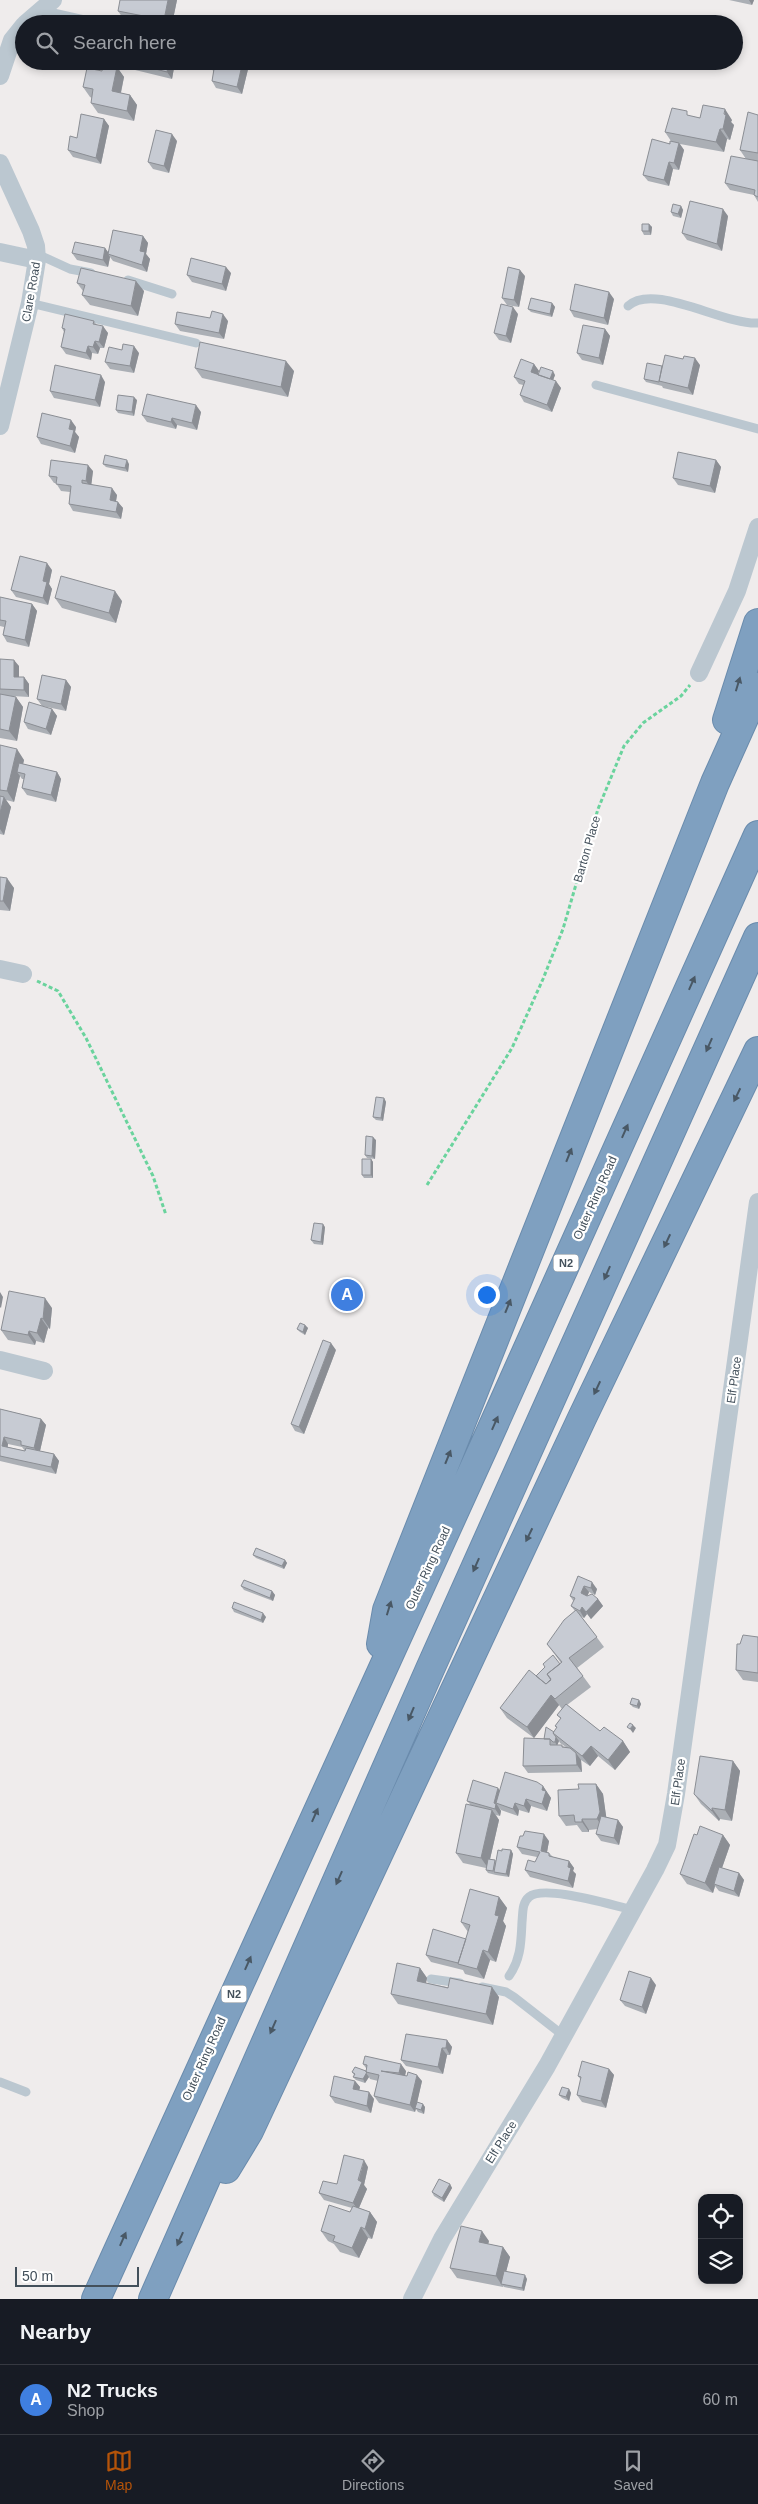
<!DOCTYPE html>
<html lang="en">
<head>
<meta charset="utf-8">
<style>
	body { margin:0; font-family:Helvetica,sans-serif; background:#20242c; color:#f1f3f6 }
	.controls { position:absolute; right:15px; bottom:15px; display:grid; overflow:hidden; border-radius:10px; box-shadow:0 2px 8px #0003 }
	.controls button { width:45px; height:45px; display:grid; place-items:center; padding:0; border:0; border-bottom:1px solid #363941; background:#171b24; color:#f1f3f6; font:25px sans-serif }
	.scale { position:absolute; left:15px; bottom:12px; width:124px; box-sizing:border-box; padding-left:5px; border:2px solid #43505b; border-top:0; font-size:14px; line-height:18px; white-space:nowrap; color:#43505b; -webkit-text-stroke:4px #fff; paint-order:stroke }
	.you { position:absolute; left:486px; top:1294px; width:18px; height:18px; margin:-12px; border:4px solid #fff; border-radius:50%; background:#1a73e8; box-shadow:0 0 0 8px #1a73e833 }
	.badge { display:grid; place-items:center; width:32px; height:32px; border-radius:50%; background:#b45309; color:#fff; font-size:16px; font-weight:700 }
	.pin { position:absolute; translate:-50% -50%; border:2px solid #fff; box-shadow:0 1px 5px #0006 }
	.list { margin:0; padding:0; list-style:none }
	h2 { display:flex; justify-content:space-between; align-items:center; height:65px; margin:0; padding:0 20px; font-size:21px }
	h2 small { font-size:16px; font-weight:400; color:#9ea1a6 }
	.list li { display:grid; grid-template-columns:32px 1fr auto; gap:15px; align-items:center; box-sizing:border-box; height:70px; padding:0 20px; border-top:1px solid #363941 }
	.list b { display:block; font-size:19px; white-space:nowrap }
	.list p { margin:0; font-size:16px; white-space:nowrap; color:#9ea1a6 }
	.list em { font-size:16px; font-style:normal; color:#9ea1a6 }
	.icon { flex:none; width:28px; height:28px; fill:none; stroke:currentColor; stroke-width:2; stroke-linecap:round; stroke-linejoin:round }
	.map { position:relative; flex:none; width:758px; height:2299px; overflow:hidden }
	.search { position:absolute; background:#171b24; box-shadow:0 2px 8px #0003; left:15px; right:15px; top:15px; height:55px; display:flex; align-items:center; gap:12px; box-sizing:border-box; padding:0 18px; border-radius:28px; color:#9ea1a6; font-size:19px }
	.sheet { height:135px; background:#171b24 }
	nav { display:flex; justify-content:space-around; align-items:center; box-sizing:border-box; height:70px; border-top:1px solid #363941; background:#171b24; font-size:14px; color:#9ea1a6 }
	nav a { display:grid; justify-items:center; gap:2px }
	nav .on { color:#b45309 }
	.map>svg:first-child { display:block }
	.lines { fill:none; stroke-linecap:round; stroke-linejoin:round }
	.highway-casing { stroke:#6a8bac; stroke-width:30 }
	.path { stroke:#6ad39d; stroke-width:3; stroke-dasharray:4 2.5; stroke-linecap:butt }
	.lane { stroke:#bbc7d0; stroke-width:9 }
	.street { stroke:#bbc7d0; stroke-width:18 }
	.highway { stroke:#7fa0c0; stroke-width:28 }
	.wall { fill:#abafb5; fill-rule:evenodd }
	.shaded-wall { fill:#8b8e94 }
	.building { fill:#c7cbd3; stroke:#8b8e94 }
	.oneway { fill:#495865 }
	.labels { text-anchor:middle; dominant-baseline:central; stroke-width:4.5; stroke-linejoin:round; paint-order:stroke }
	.shield { fill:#fff; stroke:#7b848c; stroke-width:1 }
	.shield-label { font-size:11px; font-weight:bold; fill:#43505b }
	.street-label { font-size:12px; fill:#43505b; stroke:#fff }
</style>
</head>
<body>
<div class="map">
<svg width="758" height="2299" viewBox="0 0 758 2299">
	<rect width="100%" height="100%" fill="#efecec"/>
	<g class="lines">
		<g class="highway-casing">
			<path id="highway" d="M727,720L758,623
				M381,1644L387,1610L400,1577L715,783L758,687
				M226,2169L249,2131L582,1418L758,1051
				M96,2299L485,1444L758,835
				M153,2299L430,1669L758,937"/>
		</g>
		<path class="path" d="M37,981L58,991L86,1038L153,1176L166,1215
			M427,1185L512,1048L543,979L563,929L598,809L624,746L643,723L681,696L690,685"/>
		<path class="lane" d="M40,10L102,24
			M37,254L70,269L91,273
			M128,280L172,294
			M30,303L196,343
			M628,306C654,282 723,325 758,323
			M596,385L758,429
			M509,1976C521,1959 521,1942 522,1922C523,1912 522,1903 529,1897C544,1884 614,1906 634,1910
			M431,1979L460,1983
			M482,1987L506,1992L514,1997L564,2036
			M0,2082L26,2092"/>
		<path class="street" d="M25,24L53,0
			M0,76L12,40L24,25
			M0,163L31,231L36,246L37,260L30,303L0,426
			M0,252L37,260
			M699,673L737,591L758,527
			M0,969L23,974
			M0,1360L44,1371
			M412,2299L442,2239L547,2066L655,1870L667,1845L676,1794L758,1202"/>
		<use href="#highway" class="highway"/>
	</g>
	<path class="wall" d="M177,0L172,24H140L125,21L118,11Z
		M729,0H754L752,5Z
		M123,61H179L180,62L178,69L174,68L172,79L127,68Z
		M212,61H250L242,94L216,88L212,81L214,72L211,68Z
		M117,67L124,77L121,93L130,95L137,105L134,121L98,113L91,103L92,98L90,97L83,87L102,71Z
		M758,115V202L754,195L730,190L725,183L746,159L740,150Z
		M691,116L700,118L732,120L731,122L734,125L730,140L727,139L724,152L680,144L684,150L679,170L673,169L669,186L648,181L643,175L671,141L665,132Z
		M104,119L109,126L101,164L73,157L68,150L77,138Z
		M177,141L169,173L153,169L148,162Z
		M681,206L683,210L681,218L673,216L671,212Z
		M728,216L722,251L687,240L682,233Z
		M649,224L652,227L651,235H644L642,231Z
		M143,236L148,243L146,254L150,259L147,272L113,261L110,257L108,267L77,260L72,253L105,248L108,252Z
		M231,273L226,291L192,282L187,275Z
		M525,276L519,307L507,305L502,298Z
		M77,283L144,291L138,316L90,305L82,295L83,291Z
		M614,299L608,325L574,317L570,310Z
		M552,303L555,307L552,317L531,312L528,309Z
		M518,314L511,343L499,340L494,333Z
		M94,321L96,324L108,333L104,348H100L98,354L92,353L91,360L66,354L61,347L64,332L62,328Z
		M228,321L224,339L180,331L175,324Z
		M605,329L610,336L603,365L582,360L577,353Z
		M122,350L139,353L134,373L110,369L105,362Z
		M534,364L539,371L537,374L555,375L553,380L561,388L552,412L524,402L520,395L523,385L519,384L514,377Z
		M700,365L693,395L663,388L662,386L646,382L644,379L662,366Z
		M195,368L294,371L288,397L202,378Z
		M105,382L100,407L54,398L50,391Z
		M137,400L134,416L118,413L116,410Z
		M201,412L197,430L177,425L176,429L147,422L142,415Z
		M76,427L75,432L79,437L75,453L41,444L37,437Z
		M716,460L721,467L715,493L678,485L673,478Z
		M103,464H129L128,472L106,467Z
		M93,471L91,484L117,495L116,501L123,508L121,519L73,511L69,504L70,492L61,491L56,483H54L49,476Z
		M52,570L49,584L52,589L48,605L16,597L11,590Z
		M0,597L32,604L37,611L29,647L7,642L3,635L4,627L0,626Z
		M55,598L122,601L116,623L62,608Z
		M0,659L19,666V677H24L29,684V697L12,696L16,697L23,707L17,741L0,738Z
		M66,680L71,687L66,711L42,706L37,699Z
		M52,709L57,716L51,735L28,729L24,722Z
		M0,745L24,760L23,764L57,772L61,779L56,802L27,795L22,788L24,779H22L20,776L14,802L6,800L11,807L4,835L0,834Z
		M0,877L14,888L10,911L0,910Z
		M384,1098L386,1102L383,1121L376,1120L373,1117Z
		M376,1140L375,1159L367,1158L365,1155Z
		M371,1159L373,1162V1178H364L362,1175Z
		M325,1227L323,1245L314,1244L311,1240Z
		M52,1308L50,1329L48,1328L44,1343L36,1341L35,1345L8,1340L1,1330Z
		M305,1325L308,1328L305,1335L300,1332L297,1329Z
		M336,1350L304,1434L295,1431L291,1424Z
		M0,1409L41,1419L46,1425L40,1451L54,1454L59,1461L56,1474L0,1461ZM8,1444L22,1447L25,1451L8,1447Z
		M253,1555L285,1560L287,1563L284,1569L256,1558Z
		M578,1576L597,1589L595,1595L589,1592L587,1596L598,1599L603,1606L591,1619L587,1614L584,1618L581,1616L604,1647L577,1668L591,1687L567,1705L600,1731L623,1741L630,1752L615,1770L598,1756L590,1766L581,1760L582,1772L528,1773L523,1766L544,1739L554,1732L557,1728L555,1726L561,1719L557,1715L562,1709L559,1705L534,1738L507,1718L500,1708L536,1676L561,1663L547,1644L575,1611L571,1606L574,1602L570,1596ZM559,1741L560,1743L566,1747L557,1745Z
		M241,1586L272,1591L275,1595L273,1601L244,1590Z
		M232,1608L266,1617L263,1623L234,1612Z
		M758,1637V1682L743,1680L736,1670L740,1644Z
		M639,1700L641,1704L639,1709L633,1707L630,1704Z
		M733,1761L740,1771L732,1821L720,1819L719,1821L701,1804L694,1794Z
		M596,1784L603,1794L606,1817L618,1820L623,1827L619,1845L601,1841L596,1834L598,1829L589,1830V1832H582L577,1825L566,1826L559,1816L579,1789Z
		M543,1786L551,1798L547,1811L531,1806L529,1813L519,1810L518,1816L501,1810L499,1807L501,1811L500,1816L496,1815L499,1820L490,1859L495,1860L496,1861L502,1851L511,1850L513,1854L509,1877L496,1875V1874V1875L488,1873L486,1870V1868L463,1863L456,1853L470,1804L467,1801L500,1790Z
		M697,1835H723L730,1845L722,1868L739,1873L744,1880L739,1897L719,1891L715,1886L713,1893L687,1884L680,1874Z
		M549,1841L547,1852L549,1853L553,1857L569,1861L574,1868L573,1871L576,1874L573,1888L530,1877L525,1870L535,1862L537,1857L522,1854L517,1847Z
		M499,1897L507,1908L503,1921L506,1926L496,1962L490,1960L484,1979L465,1974L463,1970L431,1962L426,1955L466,1939L468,1932L461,1922Z
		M420,1968L427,1978L426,1983L499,1997L493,2025L398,2004L391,1994Z
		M656,1985L646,2014L625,2006L620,2000Z
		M447,2040L452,2047L450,2055H447L443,2074L406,2066L401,2060Z
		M363,2064L406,2071L405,2076L422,2081L417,2102L425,2107L424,2114L418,2112L416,2109L415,2112L379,2103L374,2096L378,2081L370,2079L369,2077L365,2083L356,2080L353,2077L354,2075L352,2072L366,2071V2068Z
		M609,2069L614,2075L606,2108L582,2102L577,2095L581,2080L578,2076Z
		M355,2081L360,2087L359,2090L374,2099L371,2113L335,2103L330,2096Z
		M569,2089L571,2093L569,2101L562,2098L559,2095Z
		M368,2167L364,2185L367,2189L359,2208L370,2212L377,2222L372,2239L368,2238L359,2258L340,2252L334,2244L328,2241L321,2231L350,2212L352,2208L324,2200L319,2193Z
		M450,2184L452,2188L444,2202L434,2196L432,2192Z
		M489,2241L488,2244L503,2247L510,2257L506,2271L527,2279L524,2291L504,2287L503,2286V2287L457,2278L450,2268Z"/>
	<path class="shaded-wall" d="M168,0H177L172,24H167L164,20Z
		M749,0H754L752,5Z
		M169,61L174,68L172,79L167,72Z
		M173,61L180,62L178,69L173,62Z
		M243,61H250L242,94L237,87Z
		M117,67L124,77L119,101L112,91Z
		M130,95L137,105L134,121L127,111Z
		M725,109L732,120L731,122L734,125L730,140L723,129Z
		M104,119L109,126L101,164L96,158Z
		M720,129L727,139L724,152L716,142Z
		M172,134L177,141L169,173L164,166Z
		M679,143L684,150L679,170L674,163Z
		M669,162L673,169L669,186L664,180Z
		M681,206L683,210L681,218L678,214Z
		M723,209L728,216L722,251L717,244Z
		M649,224L652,227L651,235L649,231Z
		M143,236L148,243L146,254L150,259L147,272L142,265L140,251Z
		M105,248L110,255L108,254L110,257L108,267L103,260Z
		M226,267L231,273L226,291L222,284Z
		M520,270L525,276L519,307L514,300Z
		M136,281L144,291L138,316L131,306Z
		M609,292L614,299L608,325L604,318Z
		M552,303L555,307L552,317L550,314Z
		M513,307L518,314L511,343L506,336Z
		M223,314L228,321L224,339L219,333Z
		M103,326L108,333L104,348L99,342Z
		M605,329L610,336L603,365L599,358Z
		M95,341L100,348L98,354L93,347Z
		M88,346L92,353L91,360L86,353Z
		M134,346L139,353L134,373L130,366Z
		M695,358L700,365L693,395L688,388Z
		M286,361L294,371L288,397L281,387Z
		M534,364L539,371L536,379L531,372Z
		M553,371L555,375L552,383L550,379Z
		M101,375L105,382L100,407L95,400Z
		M556,381L561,388L552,412L547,405Z
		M134,397L137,400L134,416L132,412Z
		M196,405L201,412L197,430L192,423Z
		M172,418L177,425L176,429L171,422Z
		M71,420L76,427L75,432L79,437L75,453L70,446L69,429Z
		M127,460L129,464L128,472L125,468Z
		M716,460L721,467L715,493L710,486Z
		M88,465L93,471L91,488L86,481Z
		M112,488L117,495L115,507L110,500Z
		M118,502L123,508L121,519L116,512Z
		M47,563L52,570L49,584L52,589L48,605L43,598V581Z
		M115,591L122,601L116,623L109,613Z
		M32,604L37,611L29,647L25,640Z
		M14,660L19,666V684L14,677Z
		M24,677L29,684V697L24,690Z
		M66,680L71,687L66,711L61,704Z
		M16,697L23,707L17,741L9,731Z
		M52,709L57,716L51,735L46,729Z
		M17,749L24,760L21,773L17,772L20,776L14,802L7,791Z
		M57,772L61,779L56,802L51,795Z
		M4,797L11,807L4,835L0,829V813Z
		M7,878L14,888L10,911L3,901Z
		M384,1098L386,1102L383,1121L381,1118Z
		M373,1137L376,1140L375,1159L372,1156Z
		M371,1159L373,1162V1178L371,1175Z
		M323,1224L325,1227L323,1245L321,1242Z
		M0,1292L3,1297L1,1308L0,1307Z
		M45,1298L52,1308L50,1329L43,1319Z
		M41,1318L48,1328L44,1343L37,1333Z
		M305,1325L308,1328L305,1335L303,1332Z
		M29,1331L36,1341L35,1345L28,1335Z
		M331,1343L336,1350L304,1434L299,1427Z
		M41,1419L46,1425L39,1455L34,1448Z
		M4,1437L8,1444L6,1453L2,1446Z
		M54,1454L59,1461L56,1474L51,1467Z
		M285,1560L287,1563L284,1569L282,1566Z
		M592,1582L597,1589L595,1595L591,1588Z
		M584,1586L589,1592L586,1600L581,1593Z
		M272,1591L275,1595L273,1601L270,1598Z
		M598,1599L603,1606L591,1619L586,1612Z
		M582,1607L587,1614L584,1618L580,1611Z
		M263,1613L266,1617L263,1623L261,1620Z
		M551,1695L559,1705L534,1738L527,1727Z
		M639,1700L641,1704L639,1709L637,1706Z
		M633,1725L636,1728L633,1733L630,1729Z
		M556,1737L559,1741L557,1746L555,1742Z
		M623,1741L630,1752L615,1770L608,1760Z
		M591,1746L598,1756L590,1766L582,1756Z
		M576,1753L581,1760L582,1772L577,1765Z
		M733,1761L740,1771L732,1821L725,1810Z
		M596,1784L603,1794L607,1822L604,1829L597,1819Z
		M543,1786L551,1798L547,1811L542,1804V1790Z
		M498,1788L503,1795L496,1803L501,1811L500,1816L495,1809L494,1803Z
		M526,1799L531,1806L529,1813L524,1806Z
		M515,1803L519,1810L518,1816L513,1809Z
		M712,1808L720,1819L719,1821L712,1811Z
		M492,1810L499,1820L488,1868L481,1858Z
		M582,1819L589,1830V1832L582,1822Z
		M618,1820L623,1827L619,1845L614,1838Z
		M544,1834L549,1841L546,1858L541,1851Z
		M723,1835L730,1845L716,1885L714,1884L715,1886L713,1893L705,1883Z
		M511,1850L513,1854L509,1877L506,1874Z
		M569,1861L574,1868L573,1871L576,1874L573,1888L568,1881V1867Z
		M739,1873L744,1880L739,1897L734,1891Z
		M499,1897L507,1908L503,1921L506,1926L496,1962L488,1952L495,1915Z
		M483,1950L490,1960L484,1979L477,1969Z
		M420,1968L427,1978L424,1991L417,1981Z
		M651,1978L656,1985L646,2014L642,2007Z
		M492,1987L499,1997L493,2025L486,2014Z
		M447,2040L452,2047L450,2055L446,2048Z
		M442,2048L447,2055L443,2074L438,2067Z
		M401,2064L406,2071L404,2080L399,2073Z
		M609,2069L614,2075L606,2108L601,2101Z
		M366,2073L369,2077L365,2083L363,2079Z
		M417,2075L422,2081L415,2112L410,2105Z
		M355,2081L360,2087L358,2096L353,2089Z
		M569,2089L571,2093L569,2101L566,2097Z
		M369,2092L374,2099L371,2113L367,2106Z
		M423,2104L425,2107L424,2114L421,2110Z
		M364,2160L368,2167L364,2185L367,2189L358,2210L353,2203Z
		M450,2184L452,2188L444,2202L442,2198Z
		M370,2212L377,2222L372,2239L365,2229Z
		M361,2227L368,2238L359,2258L352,2248Z
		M482,2231L489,2241L486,2252L479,2242Z
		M503,2247L510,2257L503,2284H501L503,2287L496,2276Z
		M525,2275L527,2279L524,2291L522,2288Z"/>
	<path class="building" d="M120,0H168L164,20L118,11Z
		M73,18L104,22V24H72Z
		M124,61H169L167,72Z
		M212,61H243L237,87L212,81L214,69L211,68Z
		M103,64L117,67L112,91L130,95L127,111L91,103L93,89L83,87L87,68L102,71Z
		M703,105L725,109L724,114L726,115L723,129H720L716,142L665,132L672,108L687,111V115L700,118Z
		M748,112L758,115V153L740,150Z
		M81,114L104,119L96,158L68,150L70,136L77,138Z
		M156,130L172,134L164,166L148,162Z
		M652,139L670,144V141L679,143L674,163L669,162L664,180L643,175Z
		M731,156L758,161V197L754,195L755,190L725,183Z
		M690,201L723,209L717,244L682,233Z
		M673,204L681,206L678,214L671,212Z
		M642,224H649V231H642Z
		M113,230L143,236L140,251L145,252L142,265L108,254Z
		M75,242L105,248L103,260L72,253Z
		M191,258L226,267L222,284L187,275Z
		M508,267L520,270L514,300L502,298Z
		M81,268L136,281L131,306L82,295L85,285L77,283Z
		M575,284L609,292L604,318L570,310Z
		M531,298L552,303L550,314L528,309Z
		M501,304L513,307L506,336L494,333Z
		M212,311L223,314L219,333L175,324L177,312L210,318Z
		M65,314L94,321L93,324L103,326L99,342L95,341L93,347L88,346L86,353L61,347L65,329L62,328Z
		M583,325L605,329L599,358L577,353Z
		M200,342L286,361L281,387L195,368Z
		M123,344L134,346L130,366L105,362L109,347L122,350Z
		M665,355L683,359L684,356L695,358L688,388L659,381Z
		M521,359L534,364L531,372L556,381L547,405L520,395L525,381L514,377Z
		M647,363L662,366L659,382L644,379Z
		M55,365L101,375L95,400L50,391Z
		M541,367L553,371L550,379L538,375Z
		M147,394L196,405L192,423L172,418L171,422L142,415Z
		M118,395L134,397L132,412L116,410Z
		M42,413L71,420L69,429L74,430L70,446L37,437Z
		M678,452L716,460L710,486L673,478Z
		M105,455L127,460L125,468L103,464Z
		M51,460L88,465L86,481L82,480V483L112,488L110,500L118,502L116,512L69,504L71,486L56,484L57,477L49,476Z
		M20,556L47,563L43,581L47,582L43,598L11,590Z
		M61,576L115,591L109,613L55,598Z
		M0,597L32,604L25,640L3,635L6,621L0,620Z
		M0,659L14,660V677H24V690L0,689Z
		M42,675L66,680L61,704L37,699Z
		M0,694L16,697L9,731L0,729Z
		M29,702L52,709L46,729L24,722Z
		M0,745L17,749L7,791L0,790Z
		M19,763L57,772L51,795L22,788L25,774L17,772Z
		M0,796L4,797L0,813Z
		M0,877L7,878L3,901H0Z
		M376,1097L384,1098L381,1118L373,1117Z
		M366,1136L373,1137L372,1156L365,1155Z
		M362,1159H371V1175H362Z
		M314,1223L323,1224L321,1242L311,1240Z
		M9,1291L45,1298L43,1319L41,1318L37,1333L29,1331L28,1335L1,1330Z
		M300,1323L305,1325L303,1332L297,1329Z
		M323,1340L331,1343L299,1427L291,1424Z
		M0,1409L41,1419L34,1448L21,1445V1441L4,1437L2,1446L25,1451L26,1448L54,1454L51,1467L0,1456Z
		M256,1548L285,1560L282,1566L253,1555Z
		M578,1576L592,1582L591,1588L584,1586L581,1593L587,1596L592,1594L598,1599L586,1612L582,1607L580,1611L571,1606L575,1598L570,1596Z
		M244,1580L272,1591L270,1598L241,1586Z
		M234,1602L263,1613L261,1620L232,1608Z
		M576,1610L597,1637L569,1658L583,1676L555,1699L551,1695L527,1727L500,1708L529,1670L546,1684L551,1679L547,1674L562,1662L547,1644L564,1620Z
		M743,1635L758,1637V1673L736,1670L737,1644H740Z
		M553,1655L560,1664L547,1674L551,1680L546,1684L536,1676L545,1667L543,1664Z
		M632,1698L639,1700L637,1706L630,1704Z
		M566,1704L600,1731L604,1727L623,1741L608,1760L591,1746L582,1756L553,1733L557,1727L555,1726L561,1718L557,1715Z
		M630,1723L633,1725L630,1729L627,1727Z
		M546,1727L554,1732L553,1733L556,1737L555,1742H553L550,1739H544Z
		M524,1738L550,1739V1745H562V1747L570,1748L576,1753L577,1765L523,1766Z
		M700,1756L733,1761L725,1810L712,1808V1811L694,1794Z
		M505,1772L537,1782L543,1786L542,1790L546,1791L542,1804L526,1799L524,1806L515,1803L513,1809L496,1803Z
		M473,1780L498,1788L494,1803L496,1804L495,1809L467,1801Z
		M578,1784H596L600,1812L597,1819H582V1822H575L574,1815L559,1816L558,1790L579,1789Z
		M466,1804L492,1810L481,1858L456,1853Z
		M601,1816L618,1820L614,1838L596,1834Z
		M700,1826L723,1835L705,1883L680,1874L694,1834L697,1835Z
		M525,1831L544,1834L541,1851L549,1853V1856L569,1861L568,1867L571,1868L568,1881L525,1870L528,1860L535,1862L540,1852L517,1847L520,1836H523Z
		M502,1849L511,1850L506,1874L494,1872L498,1850L502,1851Z
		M488,1859L495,1860L493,1871L486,1870Z
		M719,1867L739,1873L734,1891L714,1884Z
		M470,1889L499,1897L495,1915L499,1916L488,1952L483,1950L477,1969L458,1964L470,1925L461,1922Z
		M433,1929L466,1939L458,1963L426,1955Z
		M397,1963L420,1968L417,1981L448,1988L450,1978L492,1987L486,2014L391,1994Z
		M629,1971L651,1978L642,2007L620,2000Z
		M406,2034L447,2040L446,2048H442L438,2067L401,2060Z
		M365,2056L401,2064L399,2073L381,2071L407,2076L408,2072L417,2075L410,2105L374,2096L379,2075L366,2072L367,2065L363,2064Z
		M582,2061L609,2069L601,2101L577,2095L581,2077L578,2076Z
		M355,2067L366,2071V2072H367L363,2079L353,2077L355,2074L352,2072Z
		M334,2076L355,2081L353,2089L369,2092L367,2106L330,2096Z
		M562,2087L569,2089L566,2097L559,2095Z
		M417,2102L423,2104L421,2110L415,2108Z
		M344,2155L364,2160L358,2180L362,2182L353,2203L319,2193L323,2181L337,2184Z
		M439,2179L450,2184L442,2198L432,2192Z
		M329,2205L350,2212L353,2206L370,2212L365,2229L361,2227L352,2248L333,2241L335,2236L321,2231Z
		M461,2226L482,2231L479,2242L503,2247L496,2276L450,2268Z
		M504,2271L525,2275L522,2288L501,2284Z"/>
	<defs><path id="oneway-solid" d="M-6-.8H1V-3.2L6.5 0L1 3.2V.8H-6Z" transform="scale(1.25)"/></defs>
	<g class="oneway">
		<use href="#oneway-solid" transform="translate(738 684) rotate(-73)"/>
		<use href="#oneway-solid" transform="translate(692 983) rotate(-66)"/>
		<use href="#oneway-solid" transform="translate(709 1045) rotate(114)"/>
		<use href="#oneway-solid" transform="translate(737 1095) rotate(116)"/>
		<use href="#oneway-solid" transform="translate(625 1131) rotate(-66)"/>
		<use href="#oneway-solid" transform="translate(569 1155) rotate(-68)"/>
		<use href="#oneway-solid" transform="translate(667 1241) rotate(115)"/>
		<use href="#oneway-solid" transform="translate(607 1273) rotate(114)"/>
		<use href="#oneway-solid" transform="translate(508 1306) rotate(-68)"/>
		<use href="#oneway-solid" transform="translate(597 1388) rotate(115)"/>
		<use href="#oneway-solid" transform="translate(495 1423) rotate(-66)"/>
		<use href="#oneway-solid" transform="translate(448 1457) rotate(-68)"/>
		<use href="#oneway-solid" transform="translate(529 1535) rotate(116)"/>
		<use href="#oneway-solid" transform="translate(476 1565) rotate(114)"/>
		<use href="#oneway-solid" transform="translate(389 1608) rotate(-73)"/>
		<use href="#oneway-solid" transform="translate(411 1714) rotate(113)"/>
		<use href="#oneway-solid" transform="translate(315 1815) rotate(-66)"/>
		<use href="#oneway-solid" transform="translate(339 1878) rotate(114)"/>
		<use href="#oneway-solid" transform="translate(248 1963) rotate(-66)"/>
		<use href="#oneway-solid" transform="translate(273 2027) rotate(114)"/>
		<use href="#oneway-solid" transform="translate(123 2239) rotate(-66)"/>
		<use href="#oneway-solid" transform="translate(180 2239) rotate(114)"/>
	</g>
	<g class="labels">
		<g class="shield">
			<rect x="553.5" y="1254.5" width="25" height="17" rx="4"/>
			<rect x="221.5" y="1985.5" width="25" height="17" rx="4"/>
		</g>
		<g class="shield-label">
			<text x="566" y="1263">N2</text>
			<text x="234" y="1994">N2</text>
		</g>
		<g class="street-label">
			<text transform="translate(31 292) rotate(-80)">Clare Road</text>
			<text transform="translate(587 849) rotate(-74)">Barton Place</text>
			<text transform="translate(595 1198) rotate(-66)">Outer Ring Road</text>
			<text transform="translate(734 1380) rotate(-82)">Elf Place</text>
			<text transform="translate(428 1568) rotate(-65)">Outer Ring Road</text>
			<text transform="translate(678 1782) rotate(-82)">Elf Place</text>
			<text transform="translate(204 2059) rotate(-66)">Outer Ring Road</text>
			<text transform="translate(501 2142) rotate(-58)">Elf Place</text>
		</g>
	</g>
</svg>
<div class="controls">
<button><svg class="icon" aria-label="locate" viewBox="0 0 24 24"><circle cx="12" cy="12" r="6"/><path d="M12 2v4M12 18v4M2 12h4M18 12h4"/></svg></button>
<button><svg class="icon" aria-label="layers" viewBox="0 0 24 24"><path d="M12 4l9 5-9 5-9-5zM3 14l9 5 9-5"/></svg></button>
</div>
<div class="scale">50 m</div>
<div class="you"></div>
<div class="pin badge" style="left:347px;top:1295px;background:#3f7fe0">A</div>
<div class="search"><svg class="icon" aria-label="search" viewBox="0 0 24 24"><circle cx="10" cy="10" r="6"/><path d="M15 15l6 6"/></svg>Search here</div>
</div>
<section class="sheet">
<h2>Nearby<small></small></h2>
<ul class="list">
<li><span class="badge" style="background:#3f7fe0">A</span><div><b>N2 Trucks</b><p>Shop</p></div><em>60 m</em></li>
</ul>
</section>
<nav>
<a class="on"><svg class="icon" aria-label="map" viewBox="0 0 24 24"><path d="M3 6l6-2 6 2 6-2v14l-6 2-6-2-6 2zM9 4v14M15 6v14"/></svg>Map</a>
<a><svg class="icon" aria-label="directions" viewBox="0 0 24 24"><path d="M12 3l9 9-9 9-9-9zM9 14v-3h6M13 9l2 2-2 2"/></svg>Directions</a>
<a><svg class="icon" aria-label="saved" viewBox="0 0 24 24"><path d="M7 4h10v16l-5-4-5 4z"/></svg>Saved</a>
</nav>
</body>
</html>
